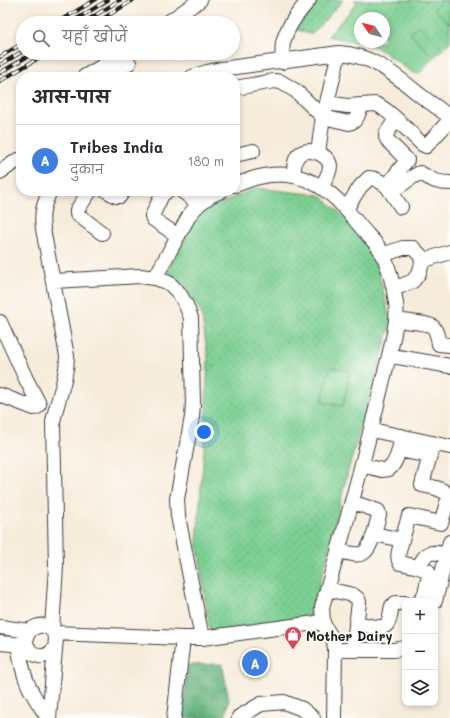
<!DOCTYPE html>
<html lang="hi">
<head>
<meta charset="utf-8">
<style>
	body { margin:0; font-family:Mali,"Playpen Sans Deva",sans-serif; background:#f7f7f7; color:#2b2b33 }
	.controls { position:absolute; right:12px; bottom:12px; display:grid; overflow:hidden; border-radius:8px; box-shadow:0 2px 6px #0003 }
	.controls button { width:36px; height:36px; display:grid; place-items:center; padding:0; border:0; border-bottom:1px solid #e1e1e2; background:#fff; color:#2b2b33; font:20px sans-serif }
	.compass { position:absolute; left:354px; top:12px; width:36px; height:36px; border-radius:50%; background:#fff; box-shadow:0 2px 6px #0003; rotate:305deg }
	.you { position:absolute; left:204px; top:432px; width:14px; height:14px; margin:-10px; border:3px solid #fff; border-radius:50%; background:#1a73e8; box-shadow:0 0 0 6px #1a73e833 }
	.badge { display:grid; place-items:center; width:26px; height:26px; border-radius:50%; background:#0b8043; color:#fff; font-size:13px; font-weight:700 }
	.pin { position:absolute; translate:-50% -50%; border:2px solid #fff; box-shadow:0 1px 4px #0006 }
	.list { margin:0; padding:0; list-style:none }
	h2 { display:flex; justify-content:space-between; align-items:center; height:52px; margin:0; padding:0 16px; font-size:17px }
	h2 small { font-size:13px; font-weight:400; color:#7c7c81 }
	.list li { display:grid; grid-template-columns:26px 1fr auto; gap:12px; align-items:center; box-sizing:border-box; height:72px; padding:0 16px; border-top:1px solid #e1e1e2 }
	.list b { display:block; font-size:15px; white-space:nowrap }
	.list p { margin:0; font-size:13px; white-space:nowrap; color:#7c7c81 }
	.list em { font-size:13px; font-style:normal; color:#7c7c81 }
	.icon { flex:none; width:22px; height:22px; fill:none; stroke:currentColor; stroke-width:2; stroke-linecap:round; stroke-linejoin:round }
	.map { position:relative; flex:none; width:450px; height:718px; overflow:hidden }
	.search { position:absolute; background:#fff; box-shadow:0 2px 6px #0003; left:16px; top:16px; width:224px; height:44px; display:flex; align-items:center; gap:10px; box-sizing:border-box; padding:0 14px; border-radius:22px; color:#7c7c81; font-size:15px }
	.panel { position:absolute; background:#fff; box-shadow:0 2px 6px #0003; left:16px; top:72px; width:224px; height:124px; border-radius:16px }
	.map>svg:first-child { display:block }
	.grass { fill:url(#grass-dots); stroke:#4c7657; fill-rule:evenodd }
	.forest { fill:url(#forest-crowns); stroke:#40674c }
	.pitch { fill:#7bcf92; stroke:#4c7657 }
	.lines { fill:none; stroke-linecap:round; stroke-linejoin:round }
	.minor-casing { stroke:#3d3b39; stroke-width:16 }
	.minor { stroke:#fff; stroke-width:14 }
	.rail-casing { stroke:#1c1c1c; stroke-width:4 }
	.rail { stroke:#fdfcf7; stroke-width:2.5; stroke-dasharray:8; stroke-linecap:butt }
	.labels { text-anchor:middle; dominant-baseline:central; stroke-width:4; stroke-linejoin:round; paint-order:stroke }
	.poi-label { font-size:13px; font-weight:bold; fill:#1c1c1c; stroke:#fdfcf7; text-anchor:start }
</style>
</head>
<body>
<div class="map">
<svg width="450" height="718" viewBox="0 0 450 718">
	<defs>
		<pattern id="grass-dots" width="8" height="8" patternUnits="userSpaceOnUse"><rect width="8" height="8" fill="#7bcf92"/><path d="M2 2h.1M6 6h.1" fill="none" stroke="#6ab17d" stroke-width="1.8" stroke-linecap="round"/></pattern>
		<pattern id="forest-crowns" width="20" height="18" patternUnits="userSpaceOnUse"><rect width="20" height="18" fill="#64b27c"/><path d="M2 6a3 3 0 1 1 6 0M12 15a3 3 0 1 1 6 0" fill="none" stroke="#529065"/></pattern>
	</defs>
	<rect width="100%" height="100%" fill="#fdfcf7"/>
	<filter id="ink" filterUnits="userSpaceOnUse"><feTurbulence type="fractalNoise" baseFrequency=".025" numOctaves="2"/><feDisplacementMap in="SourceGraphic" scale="8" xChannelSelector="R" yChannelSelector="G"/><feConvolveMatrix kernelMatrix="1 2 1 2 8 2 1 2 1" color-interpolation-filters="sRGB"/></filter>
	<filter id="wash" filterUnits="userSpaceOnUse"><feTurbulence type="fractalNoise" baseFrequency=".012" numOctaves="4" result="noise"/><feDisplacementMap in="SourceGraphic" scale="16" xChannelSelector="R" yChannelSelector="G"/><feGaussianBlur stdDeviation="0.9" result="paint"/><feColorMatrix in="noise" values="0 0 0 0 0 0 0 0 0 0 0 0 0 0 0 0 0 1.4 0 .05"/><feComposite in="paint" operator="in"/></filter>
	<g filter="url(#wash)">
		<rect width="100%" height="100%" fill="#f7ecdb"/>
		<path class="grass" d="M313,0H343L312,34L297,30L311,3Z
			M354,0H450V42L429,62L420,73H413L376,47L328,36L357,3ZM360,18H384V42H360Z
			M256,188L320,195L371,241L391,323L348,471L312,616L261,627L210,633L197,541L204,448L208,358L201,312L184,287L165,278L198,213Z"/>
		<path class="forest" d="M222,664L229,699L225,718H182L188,665Z"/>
		<path class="pitch" d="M443,0L450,6V24L434,8Z
			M419,25L440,46L431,55L410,33Z
			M330,367L350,371L343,406L322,402Z"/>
	</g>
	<g filter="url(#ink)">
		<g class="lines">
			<g class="minor-casing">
				<path id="minor" d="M167,23L200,0
					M282,62C283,56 282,48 283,43C287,26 298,13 309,0
					M84,77L113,60L123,53
					M105,77L129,63
					M192,77L207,72L221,69L339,53
					M235,88L274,81L281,82L296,91L323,117L349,123L354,121L357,117L362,105L347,106L327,103
					M362,105C366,105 371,104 375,104C387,107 412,135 422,144L426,146L450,120
					M318,153L322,123L339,53C373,55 395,75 420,95C430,103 441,109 450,118
					M235,155L253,151
					M0,172L18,160
					M293,176C294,170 294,162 297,157C304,145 329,153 330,166C330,173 325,181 321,187
					M235,185C242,183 248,180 255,178C290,168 320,180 344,207C352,216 359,225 367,234C371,239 376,243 379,248C388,261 394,287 396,303C399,323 388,358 383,380C365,456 344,532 322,607L323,622L325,627L334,641L335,650L334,718
					M387,186L401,207
					M50,191C43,206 41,213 43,229L67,356C67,380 57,400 53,422L56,566L52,629
					M90,191L77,210V214L102,233
					M107,191L116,196H120L123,191
					M167,191L162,195L152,216L153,219L178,236
					M182,191L199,204
					M391,192L414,176L420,173C432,179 435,183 450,183
					M346,209L360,187L369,178C376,178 381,182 387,186L407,160L388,141L386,137V134L396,119
					M382,255L403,248H413L421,256L422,264L419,273L413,281L394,289
					M422,261L450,252
					M155,278L190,214L199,204L210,196L221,191
					M54,281L140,276L155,278L169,283L179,293L186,305L191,318L193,403L192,417L177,499L178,516L202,638
					M396,320C403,321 427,323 432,326C437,330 438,339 439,344L450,345
					M0,322L26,379L39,404L37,407L34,408L0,395
					M398,357L450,366
					M372,430L450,447
					M399,450L429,456
					M362,465L382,470L389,469C398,461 399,448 402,436
					M352,502L378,511L379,515L374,534L402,540L409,516L441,523L449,496C443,488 431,487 422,485L433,443
					M402,540C400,548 396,556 400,563L419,567C426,550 431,552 447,554
					M338,551C362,556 365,559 374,534
					M327,589L353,595L358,599L359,602L353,650
					M419,601L422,599L425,593L429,575L428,571L419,567
					M435,601L450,542
					M356,623C363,624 383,631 387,624C391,619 390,611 392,606L396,603H405
					M0,627L30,631
					M55,633L183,638H202L323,622
					M0,643L26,645
					M18,644C20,657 22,670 27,682C32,695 41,707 48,718
					M344,650H394L405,648
					M49,718L56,638C48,613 16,631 29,649C31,653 35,655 39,656C46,657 51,653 55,648
					M174,718L183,638
					M239,718V717L261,704L284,702L302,709L313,718"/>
			</g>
			<use href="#minor" class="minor"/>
			<g class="rail-casing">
				<path id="rail" d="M56,23L95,0
					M70,23L108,0
					M83,23L120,0
					M96,23L133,0
					M0,57L23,43
					M0,65L23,51
					M0,73L33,53
					M0,81L47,53"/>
			</g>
			<use href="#rail" class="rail"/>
		</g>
	</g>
	<defs>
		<g id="shop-pin" transform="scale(0.9)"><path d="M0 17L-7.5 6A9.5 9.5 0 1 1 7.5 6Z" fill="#d1495b" stroke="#fdfcf7"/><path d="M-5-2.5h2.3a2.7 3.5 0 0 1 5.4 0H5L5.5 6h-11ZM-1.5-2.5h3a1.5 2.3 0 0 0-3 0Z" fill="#fff"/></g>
	</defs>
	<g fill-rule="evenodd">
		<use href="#shop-pin" x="293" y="635"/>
	</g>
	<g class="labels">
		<g class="poi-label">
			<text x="306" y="635">Mother Dairy</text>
		</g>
	</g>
</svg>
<div class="controls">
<button>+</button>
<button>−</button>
<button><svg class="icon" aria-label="layers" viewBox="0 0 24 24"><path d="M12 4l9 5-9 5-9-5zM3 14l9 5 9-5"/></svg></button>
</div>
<svg class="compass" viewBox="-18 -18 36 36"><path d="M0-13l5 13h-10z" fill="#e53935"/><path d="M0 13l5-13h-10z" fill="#7c7c81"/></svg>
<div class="you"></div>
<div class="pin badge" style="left:255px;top:663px;background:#3f7fe0">A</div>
<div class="search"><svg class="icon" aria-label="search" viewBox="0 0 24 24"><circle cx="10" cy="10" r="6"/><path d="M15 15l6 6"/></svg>यहाँ खोजें</div>
<section class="panel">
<h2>आस-पास<small></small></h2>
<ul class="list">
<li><span class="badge" style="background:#3f7fe0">A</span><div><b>Tribes India</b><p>दुकान</p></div><em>180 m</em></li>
</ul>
</section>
</div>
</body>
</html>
